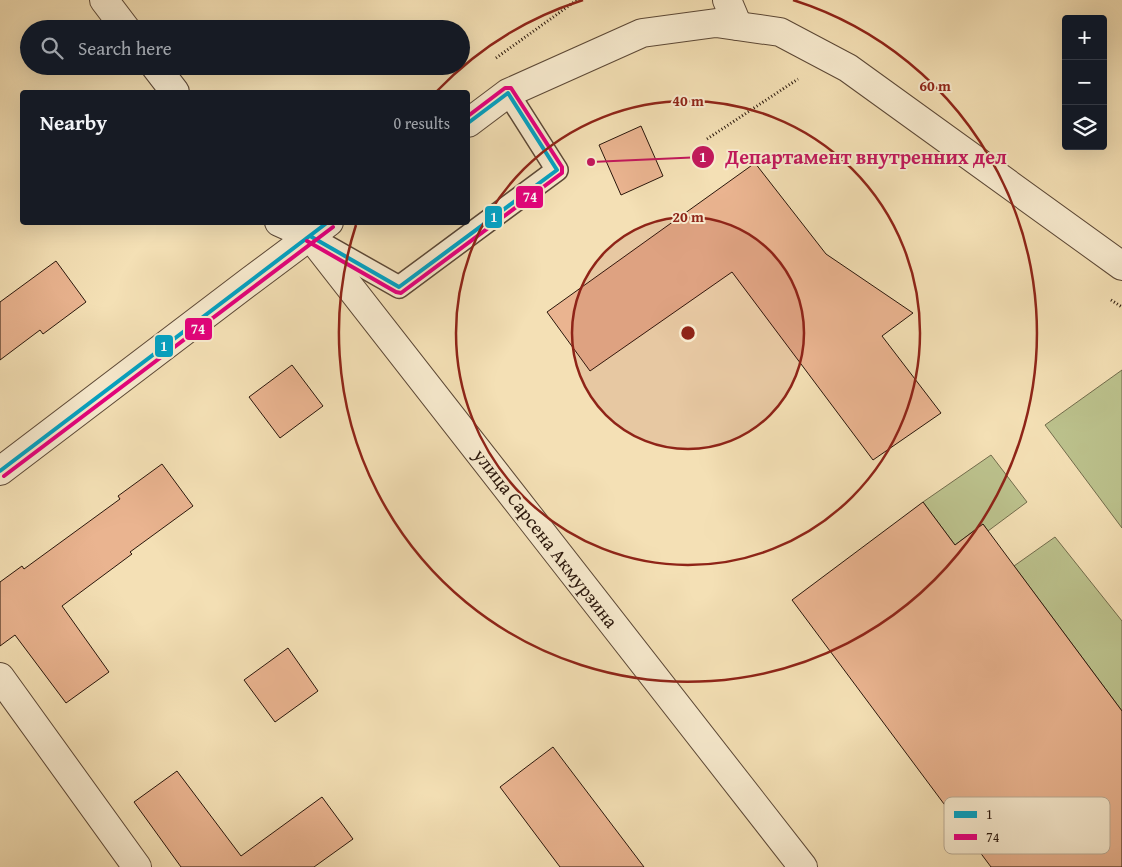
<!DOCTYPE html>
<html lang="en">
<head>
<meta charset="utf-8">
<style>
	body { margin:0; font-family:"Gentium Book Plus",serif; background:#20242c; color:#f1f3f6 }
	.controls { position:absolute; right:15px; top:15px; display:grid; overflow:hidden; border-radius:5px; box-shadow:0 5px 20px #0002 }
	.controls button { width:45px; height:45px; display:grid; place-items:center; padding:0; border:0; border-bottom:1px solid #363941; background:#171b24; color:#f1f3f6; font:25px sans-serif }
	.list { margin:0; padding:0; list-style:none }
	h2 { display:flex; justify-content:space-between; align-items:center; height:65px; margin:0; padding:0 20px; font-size:21px }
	h2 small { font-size:16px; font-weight:400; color:#9ea1a6 }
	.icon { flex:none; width:28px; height:28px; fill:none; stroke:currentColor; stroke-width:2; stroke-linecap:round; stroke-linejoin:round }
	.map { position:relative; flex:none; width:1122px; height:867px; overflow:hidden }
	.search { position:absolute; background:#171b24; box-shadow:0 5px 20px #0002; left:20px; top:20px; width:450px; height:55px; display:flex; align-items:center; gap:12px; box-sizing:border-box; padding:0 18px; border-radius:28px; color:#9ea1a6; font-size:19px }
	.panel { position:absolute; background:#171b24; box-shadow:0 5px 20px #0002; left:20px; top:90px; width:450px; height:135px; border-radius:5px }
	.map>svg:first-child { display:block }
	.green { fill:#bcc28d; stroke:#726c4c }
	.building { fill:#eab490; stroke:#29160b }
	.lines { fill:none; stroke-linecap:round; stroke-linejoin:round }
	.service-casing { stroke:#5c4836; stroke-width:24 }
	.minor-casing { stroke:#5c4836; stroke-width:30 }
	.tertiary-casing { stroke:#5c4836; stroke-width:30 }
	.path { stroke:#29160b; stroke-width:3; stroke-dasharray:1 2.5; stroke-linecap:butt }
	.service { stroke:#f8ebcf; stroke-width:21 }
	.minor { stroke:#f8ebcf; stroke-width:28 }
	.tertiary { stroke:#f8ebcf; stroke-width:28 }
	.bus-1-casing { stroke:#f8ebcf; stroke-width:8 }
	.bus-2-casing { stroke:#f8ebcf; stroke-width:8 }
	.bus-1 { stroke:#02a2c4; stroke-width:4 }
	.bus-2 { stroke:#e5007d; stroke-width:4 }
	.ring { fill:none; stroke:#8f2418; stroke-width:2.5 }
	.labels { text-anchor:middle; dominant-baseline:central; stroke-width:4; stroke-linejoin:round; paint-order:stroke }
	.street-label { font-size:19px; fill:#29160b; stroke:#f8ebcf }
	.key { fill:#f8ebcf; stroke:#baab94; stroke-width:1 }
	.key-label { font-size:14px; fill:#29160b }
	.centre { fill:#8f2418; stroke:#f8ebcf; stroke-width:2.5 }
	.ring-label { font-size:15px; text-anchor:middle; font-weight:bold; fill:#8f2418; stroke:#f8ebcf; stroke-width:4; stroke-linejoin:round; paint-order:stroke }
	.leader { fill:none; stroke:#c2185b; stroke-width:2 }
	.callout-dot { fill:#c2185b; stroke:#f8ebcf; stroke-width:2 }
	.mark-label { font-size:15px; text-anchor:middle; font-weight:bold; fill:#fff }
	.callout-label { font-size:20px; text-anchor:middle; font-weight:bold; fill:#c2185b; stroke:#f8ebcf; stroke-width:4; stroke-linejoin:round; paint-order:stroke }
	.line-badge { stroke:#f8ebcf; stroke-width:2 }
	.badge-label { font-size:14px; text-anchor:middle; font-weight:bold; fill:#fff }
</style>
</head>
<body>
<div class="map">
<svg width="1122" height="867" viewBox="0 0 1122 867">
	<rect width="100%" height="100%" fill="#f4e0b5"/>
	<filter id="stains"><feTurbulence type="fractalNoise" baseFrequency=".004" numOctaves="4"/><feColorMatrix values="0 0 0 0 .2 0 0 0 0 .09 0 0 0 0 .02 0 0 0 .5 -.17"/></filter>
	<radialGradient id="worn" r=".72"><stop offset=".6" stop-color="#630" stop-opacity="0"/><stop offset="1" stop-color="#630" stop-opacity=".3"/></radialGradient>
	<path class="green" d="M1122,370V528L1045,425Z
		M991,455L1027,502L988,531L983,524L955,545L923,502Z
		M1055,537L1122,621V711L1014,566Z"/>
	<path class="building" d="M641,126L663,176L621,195L599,145Z
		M755,163L826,254L913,313L882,336L941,413L873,460L732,272L590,371L547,312Z
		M56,261L86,302L43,334L40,330L0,360V302Z
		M292,365L323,406L280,438L249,397Z
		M162,464L193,506L130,552L132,554L62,606L109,672L66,703L15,635L0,646V582L22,566L24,569L120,499L118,496Z
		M923,502L955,545L983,524L1122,711V867H991L792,600Z
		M288,648L318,691L275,722L244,680Z
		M553,747L644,867H560L500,787Z
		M177,771L241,856L322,797L353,839L314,867H181L134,802Z"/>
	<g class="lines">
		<g class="service-casing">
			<path id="service" d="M316,240L399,287L557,170L508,93"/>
		</g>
		<g class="minor-casing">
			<path id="minor" d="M104,0L126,29
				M727,0L738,26
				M155,66L175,92
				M279,222L310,236L803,867
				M0,677L137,867"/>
		</g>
		<g class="tertiary-casing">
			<path id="tertiary" d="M468,123L508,93L642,33L716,23L780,32L848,68L1122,266
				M0,471L250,281L329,222"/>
		</g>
		<path class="path" d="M496,58L577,0
			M707,139L798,79
			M1111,300L1122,307"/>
		<use href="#service" class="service"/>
		<use href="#minor" class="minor"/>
		<use href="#tertiary" class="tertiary"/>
		<g class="bus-1-casing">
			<path id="bus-1" d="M310,236L399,287L557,170L508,93L468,123
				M0,471L328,222"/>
		</g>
		<g class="bus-2-casing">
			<path id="bus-2" d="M307,241L396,292L401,293L562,173V167L511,88H505L468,116
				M4,476L333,227"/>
		</g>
		<use href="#bus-1" class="bus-1"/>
		<use href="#bus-2" class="bus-2"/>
	</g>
	<circle cx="688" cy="333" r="116" fill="#8f2418" fill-opacity=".12"/>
	<g class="ring">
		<circle cx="688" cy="333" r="116"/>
		<circle cx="688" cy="333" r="232"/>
		<path d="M437 91A349 349 0 0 1 583 0M793 0A349 349 0 1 1 356 225"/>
	</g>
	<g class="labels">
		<g class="street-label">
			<text transform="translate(546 538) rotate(52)">улица Сарсена Акмурзина</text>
		</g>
	</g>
	<rect x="944" y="797" width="166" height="57" rx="8" class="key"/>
	<rect x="954" y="811" width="23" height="7" fill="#02a2c4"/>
	<rect x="954" y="834" width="23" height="6" fill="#e5007d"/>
	<g class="key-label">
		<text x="986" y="819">1</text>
		<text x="986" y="842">74</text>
	</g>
	<circle cx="688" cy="333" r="8" class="centre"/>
	<g class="ring-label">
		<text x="935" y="91">60 m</text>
		<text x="688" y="106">40 m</text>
		<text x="688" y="222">20 m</text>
	</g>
	<path class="leader" d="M591 162L703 157"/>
	<g class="callout-dot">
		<circle cx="591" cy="162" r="5"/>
		<circle cx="703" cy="157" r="12"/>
	</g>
	<g class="mark-label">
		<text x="703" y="162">1</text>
	</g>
	<g class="callout-label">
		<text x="866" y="164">Департамент внутренних дел</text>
	</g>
	<g class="line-badge">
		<rect x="515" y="185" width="29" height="24" rx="5" fill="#e5007d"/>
		<rect x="484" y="205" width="19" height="24" rx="5" fill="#02a2c4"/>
		<rect x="184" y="317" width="29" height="24" rx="5" fill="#e5007d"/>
		<rect x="154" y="334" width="20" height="24" rx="5" fill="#02a2c4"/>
	</g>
	<g class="badge-label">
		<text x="530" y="202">74</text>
		<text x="494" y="222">1</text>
		<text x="198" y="334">74</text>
		<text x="164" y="351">1</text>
	</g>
	<rect width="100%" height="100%" filter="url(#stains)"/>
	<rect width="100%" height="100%" fill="url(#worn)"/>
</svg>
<div class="controls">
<button>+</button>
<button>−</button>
<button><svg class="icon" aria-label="layers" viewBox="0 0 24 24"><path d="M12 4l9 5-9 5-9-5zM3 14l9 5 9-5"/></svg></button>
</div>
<div class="search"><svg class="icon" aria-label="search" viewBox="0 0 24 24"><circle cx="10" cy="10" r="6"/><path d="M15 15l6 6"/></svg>Search here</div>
<section class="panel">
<h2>Nearby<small>0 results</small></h2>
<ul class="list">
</ul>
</section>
</div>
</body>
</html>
